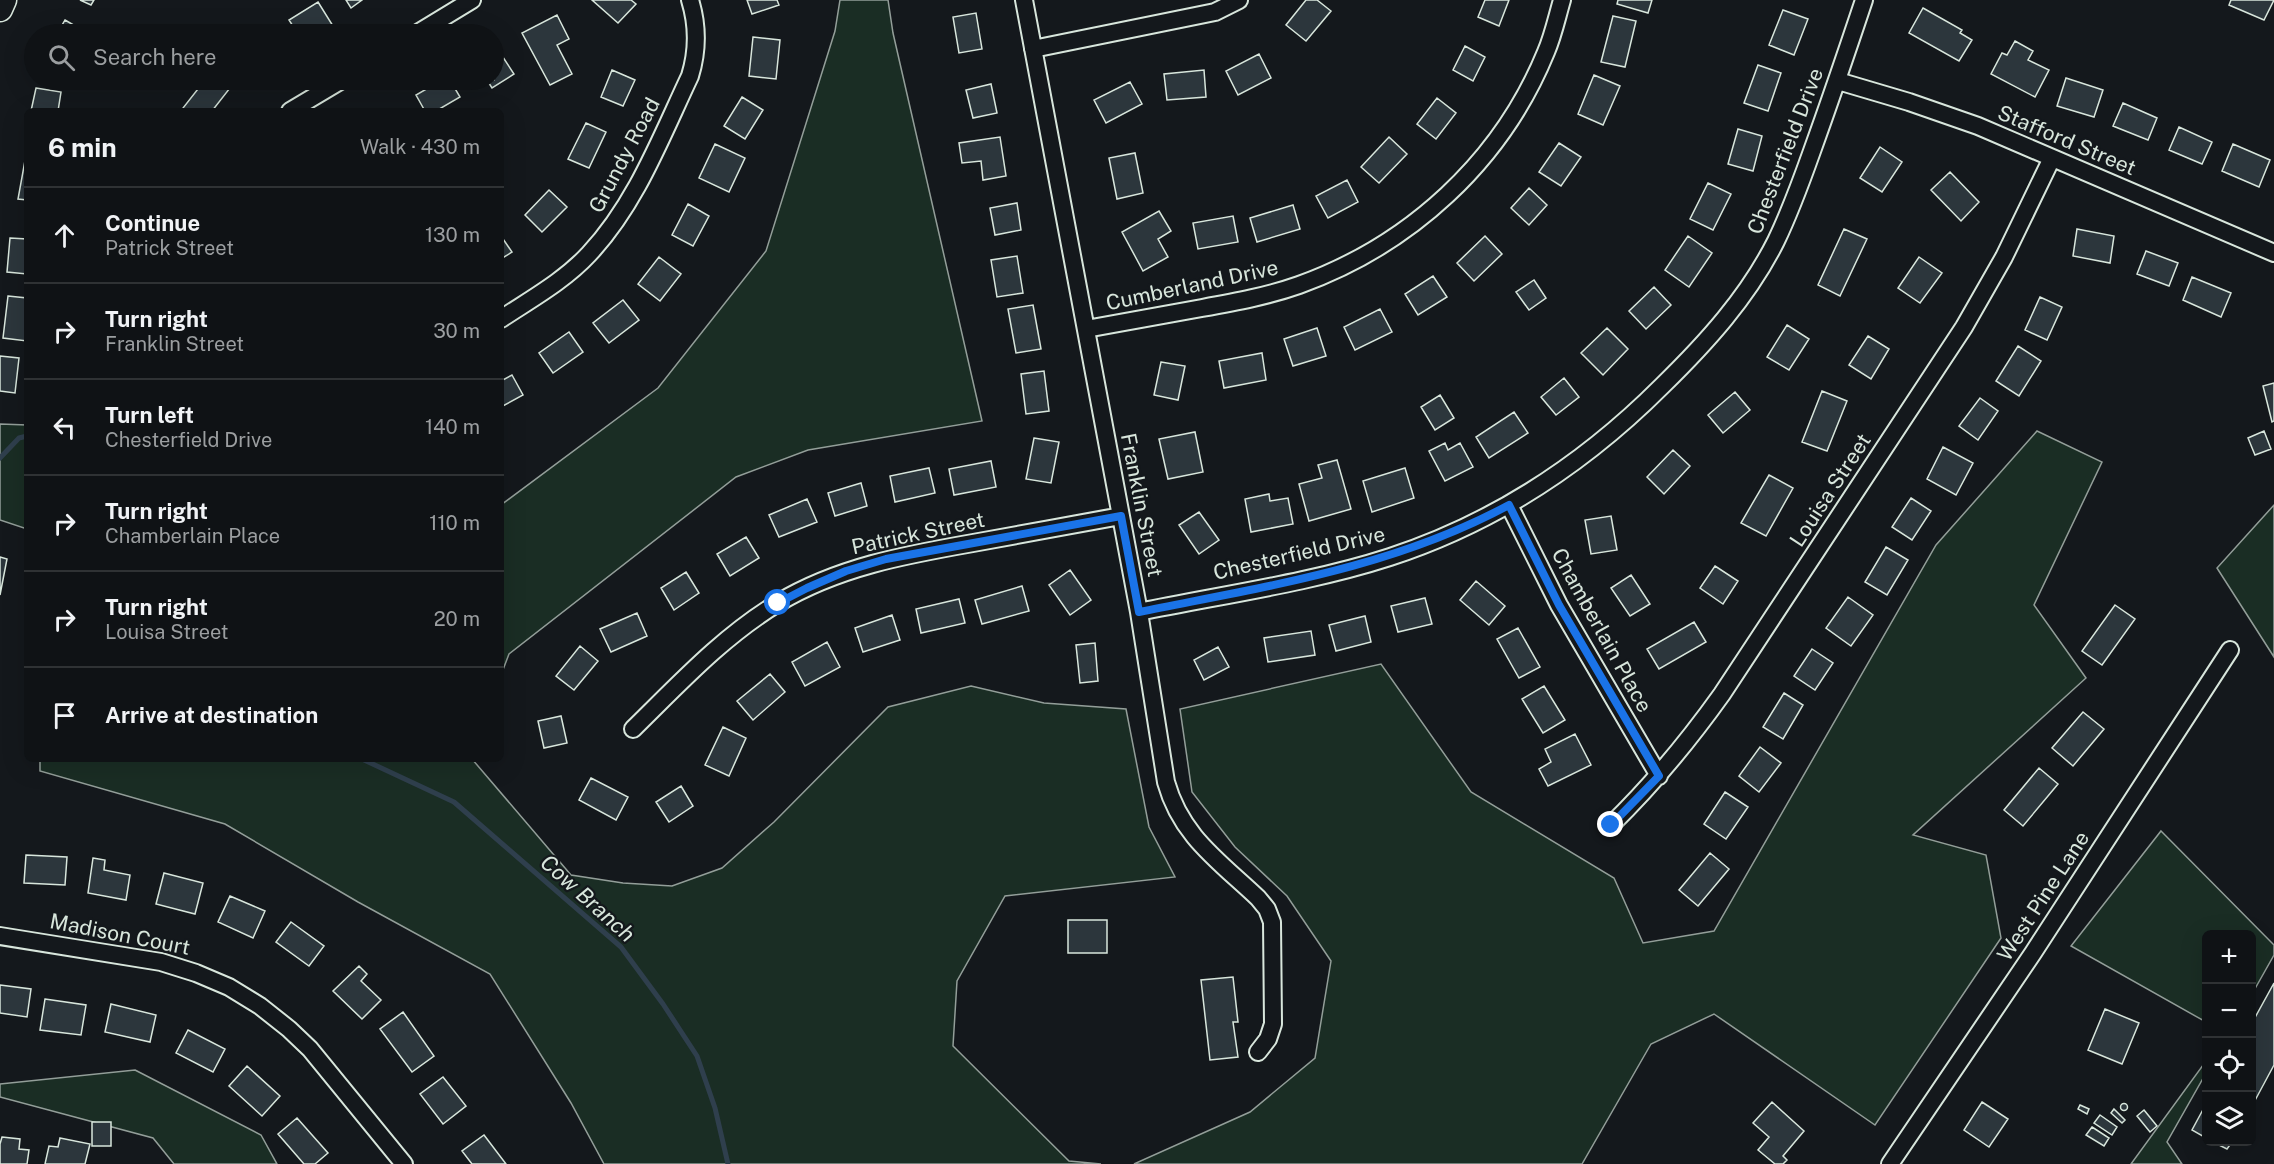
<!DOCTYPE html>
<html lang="en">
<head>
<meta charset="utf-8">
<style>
	body { margin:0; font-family:"Public Sans",sans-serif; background:#181b1e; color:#f1f3f6 }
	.controls { position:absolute; right:18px; bottom:18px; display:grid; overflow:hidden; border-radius:9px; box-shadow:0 6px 24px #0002 }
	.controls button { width:54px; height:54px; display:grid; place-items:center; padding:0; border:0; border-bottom:2px solid #2f3234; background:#0f1215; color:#f1f3f6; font:30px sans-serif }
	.stop { position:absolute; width:18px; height:18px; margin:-14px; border:4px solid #1a73e8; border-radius:50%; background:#fff }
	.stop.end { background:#1a73e8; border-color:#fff; box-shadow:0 2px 6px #0008 }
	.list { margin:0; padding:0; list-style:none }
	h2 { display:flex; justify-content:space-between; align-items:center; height:78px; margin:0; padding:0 24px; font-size:26px }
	h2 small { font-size:20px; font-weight:400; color:#9b9ea0 }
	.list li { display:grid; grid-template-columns:39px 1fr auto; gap:18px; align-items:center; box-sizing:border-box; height:96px; padding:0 24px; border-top:2px solid #2f3234 }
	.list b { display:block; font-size:22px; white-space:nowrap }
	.list p { margin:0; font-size:20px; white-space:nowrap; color:#9b9ea0 }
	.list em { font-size:20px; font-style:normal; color:#9b9ea0 }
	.icon { flex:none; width:33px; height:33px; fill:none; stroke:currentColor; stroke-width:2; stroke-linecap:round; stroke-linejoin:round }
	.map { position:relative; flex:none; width:2274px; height:1164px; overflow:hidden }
	.search { position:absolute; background:#0f1215; box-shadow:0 6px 24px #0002; left:24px; top:24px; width:480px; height:66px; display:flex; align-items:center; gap:15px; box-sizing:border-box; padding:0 21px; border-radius:33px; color:#9b9ea0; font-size:22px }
	.panel { position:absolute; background:#0f1215; box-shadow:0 6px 24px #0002; left:24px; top:108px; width:480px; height:654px; border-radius:9px }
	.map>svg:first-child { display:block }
	.green { fill:#1a2d24; stroke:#939e99; stroke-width:1.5 }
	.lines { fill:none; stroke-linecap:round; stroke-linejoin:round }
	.stream { stroke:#2f3f4d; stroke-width:5 }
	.building { fill:#2c363c; stroke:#d8e6dc; stroke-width:1.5 }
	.street-casing { stroke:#d8e6dc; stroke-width:20 }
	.secondary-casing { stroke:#d8e6dc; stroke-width:27 }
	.street { stroke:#14181c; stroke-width:16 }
	.secondary { stroke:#14181c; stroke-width:24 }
	.route { stroke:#1a73e8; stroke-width:8 }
	.labels { text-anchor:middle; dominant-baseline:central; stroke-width:4.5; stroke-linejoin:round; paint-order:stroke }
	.street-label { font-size:21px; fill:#d8e6dc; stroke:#14181c }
	.water-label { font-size:22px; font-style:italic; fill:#d8e6dc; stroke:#14181c }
</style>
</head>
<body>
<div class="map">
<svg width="2274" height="1164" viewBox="0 0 2274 1164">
	<rect width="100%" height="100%" fill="#14181c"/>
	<path class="green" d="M840,0H888L893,33L982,421L808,450L736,477L509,654L501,675V505L658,388L766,251L835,31Z
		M0,424L27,425V529L0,520Z
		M2037,431L2102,462L2034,605L2086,678L1913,835L1986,855L2001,938L1875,1125L1714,1014L1651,1044L1582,1164H1134L1250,1112L1315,1058L1331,961L1287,896L1235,847L1192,792L1180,709L1381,664L1471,792L1614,878L1643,943L1714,931L1936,545Z
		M2274,505V657L2217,568Z
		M971,686L1044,703L1126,709L1149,827L1175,877L1005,896L957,981L953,1046L1069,1161L1101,1164H604L571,1103L490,974L358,902L225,824L40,771V759H472L571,875L623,883L672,886L722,868L774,822L888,707Z
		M2161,831L2274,945V955L2252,994V934H2206V1022L2071,946Z
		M2206,1061V1073L2167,1142L2182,1164H2131Z
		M135,1070L261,1135L277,1164H174L153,1138L0,1097V1084Z"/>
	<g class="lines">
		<path class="stream" d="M0,458L19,438L27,436
			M362,759L454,802L621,947L663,1004L697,1056L715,1108L728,1164"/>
	</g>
	<path class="building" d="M80,0H94L91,5Z
		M346,0H362L351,8Z
		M592,0H631L636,4L618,23Z
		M747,0H777L779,5L752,14Z
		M1306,0H1317L1331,11L1306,41L1286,25Z
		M1485,0H1509L1499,26L1478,17Z
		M1618,0H1652L1648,13L1617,4Z
		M2231,0H2274L2264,20L2229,5Z
		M318,2L333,26L320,34H298L289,20Z
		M1923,8L1962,30L1960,33L1972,40L1959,61L1909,33Z
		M1783,10L1808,19L1794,55L1769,45Z
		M976,13L982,49L959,53L953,17Z
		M557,15L569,39L557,45L572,74L550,85L522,33Z
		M1613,16L1636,21L1625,67L1601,62Z
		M65,20L89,34H57Z
		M753,37L780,40L776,79L749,76Z
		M2015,41L2033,51L2028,60L2049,70L2035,97L1991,74L2002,53L2007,55Z
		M495,45L514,74L492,88L487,80L479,84L476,80H494Z
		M1465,46L1485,57L1473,81L1453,70Z
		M1259,54L1271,78L1238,95L1226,71Z
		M1758,65L1781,73L1768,111L1744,103Z
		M612,70L635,80L623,106L601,97Z
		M1204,70L1206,97L1167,100L1164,74Z
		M1594,75L1620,86L1603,125L1578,114Z
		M2066,78L2103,90L2094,117L2057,106Z
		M205,80H219L230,88L212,111H187L183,108Z
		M442,80H450L460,97L436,111H425L416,95Z
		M1130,82L1142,104L1106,123L1094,100Z
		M991,84L997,113L973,118L966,90Z
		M36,88L61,92L58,111H31Z
		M742,97L763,110L745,139L724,126Z
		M1437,98L1456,113L1436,139L1417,124Z
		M2123,103L2157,118L2148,140L2113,126Z
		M586,123L606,132L589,168L568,159Z
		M2179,127L2212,142L2202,164L2169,150Z
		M1738,129L1762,136L1753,171L1728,164Z
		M1000,137L1006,176L983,180L981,161L962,163L959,143Z
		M1389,137L1407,154L1379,183L1361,167Z
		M1559,143L1581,157L1561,186L1539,172Z
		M715,144L745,158L729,192L699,178Z
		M2233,144L2270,160L2259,187L2222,171Z
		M1880,147L1902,162L1882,192L1860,178Z
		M1135,153L1143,193L1117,199L1109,158Z
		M26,155H27V200L18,199Z
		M1950,172L1979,202L1961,221L1931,190Z
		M1347,180L1358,202L1328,218L1316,196Z
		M1708,183L1731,194L1713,230L1690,219Z
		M1529,188L1547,205L1529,225L1511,208Z
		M549,190L567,207L542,232L525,215Z
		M1017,203L1021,230L995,235L990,208Z
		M688,204L709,216L693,246L672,235Z
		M1293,205L1300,229L1257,242L1250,218Z
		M1159,211L1171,231L1158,239L1168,257L1143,271L1122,232Z
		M1233,216L1238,242L1198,249L1193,223Z
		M1844,229L1867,239L1840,296L1818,285Z
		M2077,229L2114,236L2110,263L2073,256Z
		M501,236L512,252L501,259Z
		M1485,236L1502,254L1474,281L1457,263Z
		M1688,236L1712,253L1689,287L1665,270Z
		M10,238L27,239V274L7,272Z
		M2146,251L2178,263L2169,286L2137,274Z
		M1017,256L1023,293L997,297L991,260Z
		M659,257L681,274L660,301L638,284Z
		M1919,257L1942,273L1920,303L1898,288Z
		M1433,276L1447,297L1418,315L1405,294Z
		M2192,277L2231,293L2221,317L2183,300Z
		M1534,280L1546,298L1529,310L1516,292Z
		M1654,287L1671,305L1646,329L1629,311Z
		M8,296L27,298V341L3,338Z
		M2040,297L2062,307L2047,340L2025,330Z
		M623,300L639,320L609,343L593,323Z
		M1033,305L1041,349L1016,353L1008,309Z
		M1380,309L1392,332L1355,350L1344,327Z
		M1787,325L1809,339L1789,370L1767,357Z
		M1317,328L1326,356L1293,366L1284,339Z
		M1607,328L1628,349L1603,375L1581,353Z
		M569,332L583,352L553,373L539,353Z
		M1868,336L1889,349L1871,379L1849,365Z
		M2018,346L2041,361L2019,396L1996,381Z
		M1262,353L1266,380L1224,388L1219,361Z
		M0,356L19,358L15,393L0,391Z
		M1161,362L1185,366L1178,400L1154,395Z
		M1044,371L1049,411L1026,414L1021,374Z
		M512,375L523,395L501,407V381Z
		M1564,378L1579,397L1556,415L1541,397Z
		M2274,383V421L2272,422L2263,386Z
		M1822,391L1847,401L1827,451L1802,442Z
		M1735,392L1750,410L1723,433L1708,415Z
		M1440,395L1454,418L1435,430L1421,407Z
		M1980,398L1998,411L1978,440L1959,426Z
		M1514,412L1528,433L1489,458L1476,437Z
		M2264,431L2271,449L2255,455L2248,438Z
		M1195,432L1203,472L1168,479L1159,439Z
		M1034,438L1059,442L1051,483L1026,479Z
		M1445,443L1448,450L1460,443L1473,467L1445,481L1429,451Z
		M1943,447L1973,463L1956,495L1927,479Z
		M1673,450L1690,466L1664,494L1647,477Z
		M1337,460L1351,509L1309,521L1299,484L1322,478L1318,465Z
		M991,461L996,487L954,495L949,469Z
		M929,468L935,493L895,502L890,476Z
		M1405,468L1414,498L1372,512L1363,481Z
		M1769,475L1793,488L1766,536L1741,523Z
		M861,483L867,506L835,516L828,493Z
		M1269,494L1270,501L1288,498L1293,524L1251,532L1245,499Z
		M1911,498L1931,511L1912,540L1892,527Z
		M807,499L817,522L779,537L769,515Z
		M1199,512L1219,540L1199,554L1179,525Z
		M1611,516L1617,550L1591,554L1585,520Z
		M746,537L759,558L730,576L717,554Z
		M1886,547L1908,560L1887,595L1865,582Z
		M0,557L7,559L0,595Z
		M1715,566L1738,581L1723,604L1700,588Z
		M1070,570L1091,600L1070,615L1049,585Z
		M686,572L699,593L674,610L661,588Z
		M1631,575L1650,604L1630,616L1611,588Z
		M1476,581L1505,606L1489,625L1460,600Z
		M1022,586L1029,611L982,624L975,600Z
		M1848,597L1873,615L1851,646L1826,628Z
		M1425,598L1432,624L1398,632L1391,606Z
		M959,599L965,623L921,633L916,609Z
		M2115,605L2135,619L2102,665L2082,651Z
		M637,613L647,636L611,652L600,629Z
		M892,615L900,640L863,652L855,628Z
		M1365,616L1371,642L1336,651L1329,625Z
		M1694,622L1706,642L1659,669L1647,649Z
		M1518,628L1540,667L1519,678L1497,639Z
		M1311,631L1315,655L1268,662L1264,638Z
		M827,642L840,667L805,686L792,662Z
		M1095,643L1098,681L1080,683L1076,645Z
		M580,646L598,661L574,690L556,676Z
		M1218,647L1229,667L1204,680L1194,660Z
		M1812,649L1833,663L1815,690L1794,676Z
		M770,674L785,692L753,720L737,701Z
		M1544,686L1565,720L1543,733L1522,699Z
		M1784,693L1803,705L1783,739L1763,727Z
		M2083,712L2104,729L2073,766L2052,748Z
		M561,716L567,743L544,748L538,721Z
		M723,727L746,738L729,776L705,765Z
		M1575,734L1591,765L1548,786L1539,769L1551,762L1545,749Z
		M1760,747L1781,763L1759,792L1739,776Z
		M2039,768L2058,784L2023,826L2004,810Z
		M591,778L628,797L616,820L579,800Z
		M681,786L693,806L669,822L656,802Z
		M1725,792L1748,807L1726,839L1704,824Z
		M1710,853L1729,869L1698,906L1679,890Z
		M26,855L67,857L65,885L24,883Z
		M93,858L105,860L104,870L130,875L126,900L88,893Z
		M164,873L203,883L195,914L156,904Z
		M230,896L265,911L253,938L218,922Z
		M1068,920H1107V953H1068Z
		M291,922L324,946L309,966L276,942Z
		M359,966L367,974L361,981L381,1000L362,1019L333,991Z
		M1233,977L1238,1022H1233L1238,1057L1210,1060L1201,980Z
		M2274,983V1065L2252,1106V1023Z
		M0,985L31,989L27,1017L0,1013Z
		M45,999L86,1005L81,1035L40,1030Z
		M111,1004L156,1015L150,1042L105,1032Z
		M2105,1009L2139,1023L2122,1064L2088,1050Z
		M403,1012L434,1056L412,1072L380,1029Z
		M188,1030L225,1049L213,1072L176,1053Z
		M247,1066L280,1096L262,1116L229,1086Z
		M443,1077L466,1106L443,1124L420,1094Z
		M1772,1102L1804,1131L1783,1156L1787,1160L1783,1164H1775L1758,1150L1769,1137L1753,1123Z
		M1982,1102L2008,1119L1989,1147L1964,1130Z
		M2120.5 1107a3.5 3.5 0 1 1 7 0a3.5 3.5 0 1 1-7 0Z
		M2206,1104V1138L2192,1130Z
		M2080,1105L2089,1109L2087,1114L2078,1109Z
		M2114,1109L2125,1120L2122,1123L2111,1113Z
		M2144,1110L2157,1126L2150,1132L2137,1116Z
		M2100,1115L2117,1127L2112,1135L2094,1123Z
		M297,1118L328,1153L315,1164H304L278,1134Z
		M92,1122H111V1146H92Z
		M2092,1127L2109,1138L2104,1146L2086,1135Z
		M484,1135L506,1164H472L462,1151Z
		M2,1137L20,1139L19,1149L29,1150L27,1164H0V1144Z
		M60,1138L90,1144L85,1164H45L49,1146L58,1147Z
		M2213,1142H2232L2227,1149Z"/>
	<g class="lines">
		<g class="street-casing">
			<path id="street" d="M1024,0L1139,612L1166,782C1181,836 1219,861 1258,898L1267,909L1272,922L1273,1024L1268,1039L1258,1052
				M416,34L472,0
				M1033,49L1215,12L1239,0
				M1838,81L1909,102L1978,126L2274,253
				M290,111L342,80
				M501,319C531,299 564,281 589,254C636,204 661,137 690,76C698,50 698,26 690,0
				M1086,329C1125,322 1163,315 1202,308C1235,302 1268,296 1299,285C1410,245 1501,162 1546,52C1553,36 1557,17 1562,0
				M1509,505L1559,605L1659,776
				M1139,612C1221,595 1310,583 1390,557C1494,523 1585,463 1662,386C1706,343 1748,297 1776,241C1790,212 1801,182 1812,151C1830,101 1847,51 1864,0
				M633,729C679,684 722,637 778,603C838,567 905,555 973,543C1022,534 1072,525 1121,516
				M1611,825C1654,783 1687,743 1722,694L1964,327L2004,257L2052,158
				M0,936L161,962L196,973L229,987L260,1006L289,1029L310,1049L404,1164
				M1890,1164L2033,953L2230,650"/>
		</g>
		<g class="secondary-casing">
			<path id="secondary" d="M0,9L4,0"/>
		</g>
		<use href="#street" class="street"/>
		<use href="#secondary" class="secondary"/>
	</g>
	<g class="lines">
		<path class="route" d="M778,603L807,588L846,571L886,559L1121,516L1139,612C1267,586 1392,568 1509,505L1559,605L1659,776L1611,825"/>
	</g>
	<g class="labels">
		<g class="street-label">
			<text transform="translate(2067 140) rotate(23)">Stafford Street</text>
			<text transform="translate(1785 151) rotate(-69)">Chesterfield Drive</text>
			<text transform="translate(624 155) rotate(-62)">Grundy Road</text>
			<text transform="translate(1192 285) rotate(-12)">Cumberland Drive</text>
			<text transform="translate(1830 490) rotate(-57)">Louisa Street</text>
			<text transform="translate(1142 505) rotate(79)">Franklin Street</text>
			<text transform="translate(918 533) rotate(-12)">Patrick Street</text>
			<text transform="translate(1299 553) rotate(-13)">Chesterfield Drive</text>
			<text transform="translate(1602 630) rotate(61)">Chamberlain Place</text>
			<text transform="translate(2043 896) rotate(-57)">West Pine Lane</text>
			<text transform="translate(120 934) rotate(11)">Madison Court</text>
		</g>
		<g class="water-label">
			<text transform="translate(588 898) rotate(42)">Cow Branch</text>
		</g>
	</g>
</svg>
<div class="controls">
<button>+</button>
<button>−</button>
<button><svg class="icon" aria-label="locate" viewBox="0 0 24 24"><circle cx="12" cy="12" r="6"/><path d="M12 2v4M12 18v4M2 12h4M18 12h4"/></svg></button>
<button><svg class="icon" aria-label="layers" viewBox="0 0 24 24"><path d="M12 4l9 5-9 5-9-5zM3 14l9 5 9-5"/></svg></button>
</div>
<div class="stop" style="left:778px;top:603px"></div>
<div class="stop end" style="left:1611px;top:825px"></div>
<div class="search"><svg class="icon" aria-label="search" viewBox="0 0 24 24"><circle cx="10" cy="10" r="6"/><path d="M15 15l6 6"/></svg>Search here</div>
<section class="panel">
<h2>6 min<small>Walk · 430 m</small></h2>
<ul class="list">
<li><svg class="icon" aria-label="ahead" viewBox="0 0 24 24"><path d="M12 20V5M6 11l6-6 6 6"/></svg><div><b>Continue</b><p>Patrick Street</p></div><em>130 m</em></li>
<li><svg class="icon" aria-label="right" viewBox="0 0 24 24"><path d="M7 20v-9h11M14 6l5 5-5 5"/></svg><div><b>Turn right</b><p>Franklin Street</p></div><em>30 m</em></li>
<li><svg class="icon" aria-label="left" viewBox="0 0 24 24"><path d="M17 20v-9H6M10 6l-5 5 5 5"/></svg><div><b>Turn left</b><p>Chesterfield Drive</p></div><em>140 m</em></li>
<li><svg class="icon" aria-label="right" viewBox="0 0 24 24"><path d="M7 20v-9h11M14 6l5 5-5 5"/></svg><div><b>Turn right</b><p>Chamberlain Place</p></div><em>110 m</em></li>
<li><svg class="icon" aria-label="right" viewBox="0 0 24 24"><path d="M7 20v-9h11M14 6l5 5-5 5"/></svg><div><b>Turn right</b><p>Louisa Street</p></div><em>20 m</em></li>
<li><svg class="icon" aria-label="arrive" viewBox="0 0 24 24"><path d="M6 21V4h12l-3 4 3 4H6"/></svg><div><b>Arrive at destination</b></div></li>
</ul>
</section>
</div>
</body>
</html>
